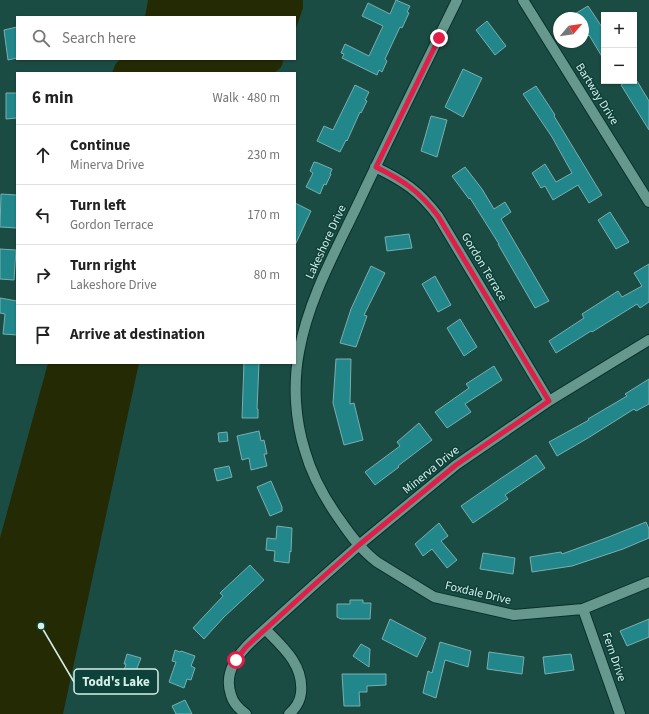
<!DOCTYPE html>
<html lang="en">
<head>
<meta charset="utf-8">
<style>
	body { margin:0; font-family:"Source Sans 3",sans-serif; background:#f2f2f2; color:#222 }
	.controls { position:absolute; right:12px; top:12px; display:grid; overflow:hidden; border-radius:0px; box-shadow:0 1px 3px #0004 }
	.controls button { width:36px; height:36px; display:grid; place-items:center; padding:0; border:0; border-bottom:1px solid #e0e0e0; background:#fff; color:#222; font:20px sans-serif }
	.compass { position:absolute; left:553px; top:12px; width:36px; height:36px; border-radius:50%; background:#fff; box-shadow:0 1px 3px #0004; rotate:61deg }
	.stop { position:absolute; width:12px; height:12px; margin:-9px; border:3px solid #e11d48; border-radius:50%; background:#fff }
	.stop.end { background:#e11d48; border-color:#fff; box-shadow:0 1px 4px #0008 }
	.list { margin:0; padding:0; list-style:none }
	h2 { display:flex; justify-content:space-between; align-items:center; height:52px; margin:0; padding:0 16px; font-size:17px }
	h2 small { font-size:13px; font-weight:400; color:#767676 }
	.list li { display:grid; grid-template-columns:26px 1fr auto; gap:12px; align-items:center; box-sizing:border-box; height:60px; padding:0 16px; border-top:1px solid #e0e0e0 }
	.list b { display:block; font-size:15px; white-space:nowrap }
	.list p { margin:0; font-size:13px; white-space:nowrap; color:#767676 }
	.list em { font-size:13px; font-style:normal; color:#767676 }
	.icon { flex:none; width:22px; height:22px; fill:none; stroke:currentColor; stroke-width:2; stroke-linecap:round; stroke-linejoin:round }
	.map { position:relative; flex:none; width:649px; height:714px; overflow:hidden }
	.search { position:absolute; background:#fff; box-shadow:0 1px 3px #0004; left:16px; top:16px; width:280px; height:44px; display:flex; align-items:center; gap:10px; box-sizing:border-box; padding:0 14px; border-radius:0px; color:#767676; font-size:15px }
	.panel { position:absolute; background:#fff; box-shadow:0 1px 3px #0004; left:16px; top:72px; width:280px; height:292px; border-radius:0px }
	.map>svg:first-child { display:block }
	.water { fill:#242b04 }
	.building { fill:#22878b; stroke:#7aaeb0 }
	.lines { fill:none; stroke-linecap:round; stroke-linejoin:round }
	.minor-casing { stroke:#09302a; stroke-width:12 }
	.minor { stroke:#67988e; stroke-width:10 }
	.route { stroke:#e11d48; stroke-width:5 }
	.labels { text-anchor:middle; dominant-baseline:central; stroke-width:3; stroke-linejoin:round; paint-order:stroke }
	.street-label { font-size:12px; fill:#d6f0e9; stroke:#0d4139 }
	.leader { fill:none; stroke:#d6f0e9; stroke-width:1.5 }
	.callout-dot { fill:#d6f0e9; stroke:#0d4139; stroke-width:1.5 }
	.callout { fill:#0d4139; stroke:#d6f0e9; stroke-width:1.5 }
	.callout-label { font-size:13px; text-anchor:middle; font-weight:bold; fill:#d6f0e9 }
</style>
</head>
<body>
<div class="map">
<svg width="649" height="714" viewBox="0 0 649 714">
	<rect width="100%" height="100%" fill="#1b4c43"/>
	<path class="water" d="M148,0H303V8L295,31V17H145Z
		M120,59H283C283,66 280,69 274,73H112L115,65Z
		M48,363H139L63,714H0V538Z"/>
	<path class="building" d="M396,0L410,6L407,12L409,13L402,28L400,27L385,59L387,61L382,72L379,70L377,75L342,58L344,54L341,53L345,44L369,56L383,26L362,16L368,3L390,14Z
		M588,6L604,30V60L589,35L588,36L583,30V18H568Z
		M487,21L506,46L495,55L476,30Z
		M17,27V58L8,60L4,30Z
		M463,69L482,78L463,117L445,107Z
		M627,81H637L649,101V130L621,85Z
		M355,85L369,92L365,100L367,101L361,113L360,112L347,141L346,140L340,152L317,141L324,126L333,130Z
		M536,86L555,115L554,116L602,195L589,203L578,185L553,200L545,186L541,188L532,173L545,164L556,182L572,173L552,137L523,94Z
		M6,93H17V118L6,119Z
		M431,116L447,120L437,157L421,151Z
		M314,162L318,163L332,169L330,174H331L326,185L324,184L320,194L306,187L313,173L310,171Z
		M465,167L482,189L494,209L505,202L511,212L501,219L549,301L535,308L498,244H499L470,198L469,199L452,176Z
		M1,194L17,195V228L0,227Z
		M295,203L311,211L295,245Z
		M610,212L629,242L616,249L598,220Z
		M409,234L412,248L387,251L385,237Z
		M0,249L16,250L14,280L0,279Z
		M649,264V302L640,308L637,304L592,332L591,331L556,353L549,341L584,318L582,314L618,291L622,297L642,286L634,273Z
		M371,266L385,273L364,315L367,316L356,347L340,343L351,309Z
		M435,276L451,305L438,312L422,284Z
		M0,298L17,301V335L3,334L5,314L0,313Z
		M460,319L477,347L464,356L447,328Z
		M336,359H351L350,404L354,403L363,440L344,445L333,403Z
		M244,363H259L257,409H258V418H242Z
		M494,366L502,380L465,404L471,412L447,428L435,412L469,388L466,384Z
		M649,379V404L636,411L634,409L588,438L557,456L549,442L589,420L588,419L627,396L625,394Z
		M419,423L432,440L398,466L399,467L375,485L365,472L400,446L397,442Z
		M259,431L261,441L264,440L267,454H264L267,466L251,470L249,458L242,460L237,436Z
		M227,432L228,441L219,442L218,433Z
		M536,455L545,468L505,495L508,499L473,523L461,506L500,479Z
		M229,466L232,477L217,481L214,469Z
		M271,481L282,507V511L270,516L257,487Z
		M646,522L649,529V538L623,549L572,566L532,572L530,557L561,552L562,554L606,538Z
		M439,523L448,536L441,541L457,560L447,568L432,549L423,556L415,544Z
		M277,526L292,528L291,552L290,551L289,563L274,561L275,551L266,550L267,538L276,539Z
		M483,553L515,558L513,574L480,569Z
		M250,565L264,580L224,617L204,639L193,628L223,596L220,593Z
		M350,600H363V603H371L370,619H341L337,617V604H350Z
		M390,619L426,638L417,657L382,639Z
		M649,619V637L627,646L620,631Z
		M440,642L471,651L468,667L445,660L436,698L423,693L428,671L432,673Z
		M361,644L370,649L369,667L353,656Z
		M175,650L180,652L181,651L195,656L191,666L195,668L191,680L187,679L184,688L169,682L176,662L172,661Z
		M489,652L524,657L522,674L487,669Z
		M127,654L141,658L132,681L122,677L126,664H124Z
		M571,654L574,670L545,674L543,657Z
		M342,674H386V685L367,686V692H359L360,706H344Z
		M185,700L192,714H176L172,706Z"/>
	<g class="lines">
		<g class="minor-casing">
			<path id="minor" d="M457,0C423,69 389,138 356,208C334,254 308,301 299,352C293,384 295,420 305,451C312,476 325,499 340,520C351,536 362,551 377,562L434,597L514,615L583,609L649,582
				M523,0L649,202
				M375,167C404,181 419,191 438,216L549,401
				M583,609L620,714
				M265,629C283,647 304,665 301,693C300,702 296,708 289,714
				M246,714C239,709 233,703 231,695C223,672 238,654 254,639L315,584L359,545L456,465L549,401L649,340"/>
		</g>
		<use href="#minor" class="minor"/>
	</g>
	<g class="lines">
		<path class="route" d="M236,660L246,647L315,584L359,545L456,465L549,401L438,216C419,191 404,181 376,167L439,38"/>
	</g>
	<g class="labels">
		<g class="street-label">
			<text transform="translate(597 94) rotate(58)">Bartway Drive</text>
			<text transform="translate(326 242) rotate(-65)">Lakeshore Drive</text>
			<text transform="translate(484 267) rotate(59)">Gordon Terrace</text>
			<text transform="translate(431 470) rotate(-39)">Minerva Drive</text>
			<text transform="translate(478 593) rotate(13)">Foxdale Drive</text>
			<text transform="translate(614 657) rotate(71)">Fern Drive</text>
		</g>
	</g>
	<path class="leader" d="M41 626L74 682"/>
	<circle class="callout-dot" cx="41" cy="626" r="4"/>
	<rect class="callout" x="74" y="669" width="84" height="25" rx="4"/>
	<g class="callout-label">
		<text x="116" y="686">Todd's Lake</text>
	</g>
</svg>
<div class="controls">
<button>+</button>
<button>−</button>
</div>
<svg class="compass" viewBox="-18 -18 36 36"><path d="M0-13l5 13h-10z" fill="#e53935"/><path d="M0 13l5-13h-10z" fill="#767676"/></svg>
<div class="stop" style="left:236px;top:660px"></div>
<div class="stop end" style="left:439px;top:38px"></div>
<div class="search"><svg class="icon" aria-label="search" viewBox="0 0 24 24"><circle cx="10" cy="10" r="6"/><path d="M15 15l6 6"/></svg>Search here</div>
<section class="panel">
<h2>6 min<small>Walk · 480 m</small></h2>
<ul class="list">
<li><svg class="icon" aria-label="ahead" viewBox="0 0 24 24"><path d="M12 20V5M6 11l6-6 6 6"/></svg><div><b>Continue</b><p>Minerva Drive</p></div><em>230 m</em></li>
<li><svg class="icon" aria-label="left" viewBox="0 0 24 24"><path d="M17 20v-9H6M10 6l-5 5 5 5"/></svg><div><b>Turn left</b><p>Gordon Terrace</p></div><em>170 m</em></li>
<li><svg class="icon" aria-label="right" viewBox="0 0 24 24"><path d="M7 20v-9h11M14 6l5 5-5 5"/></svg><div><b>Turn right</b><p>Lakeshore Drive</p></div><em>80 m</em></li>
<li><svg class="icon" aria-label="arrive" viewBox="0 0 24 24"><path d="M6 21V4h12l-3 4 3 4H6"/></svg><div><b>Arrive at destination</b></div></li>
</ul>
</section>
</div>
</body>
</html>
